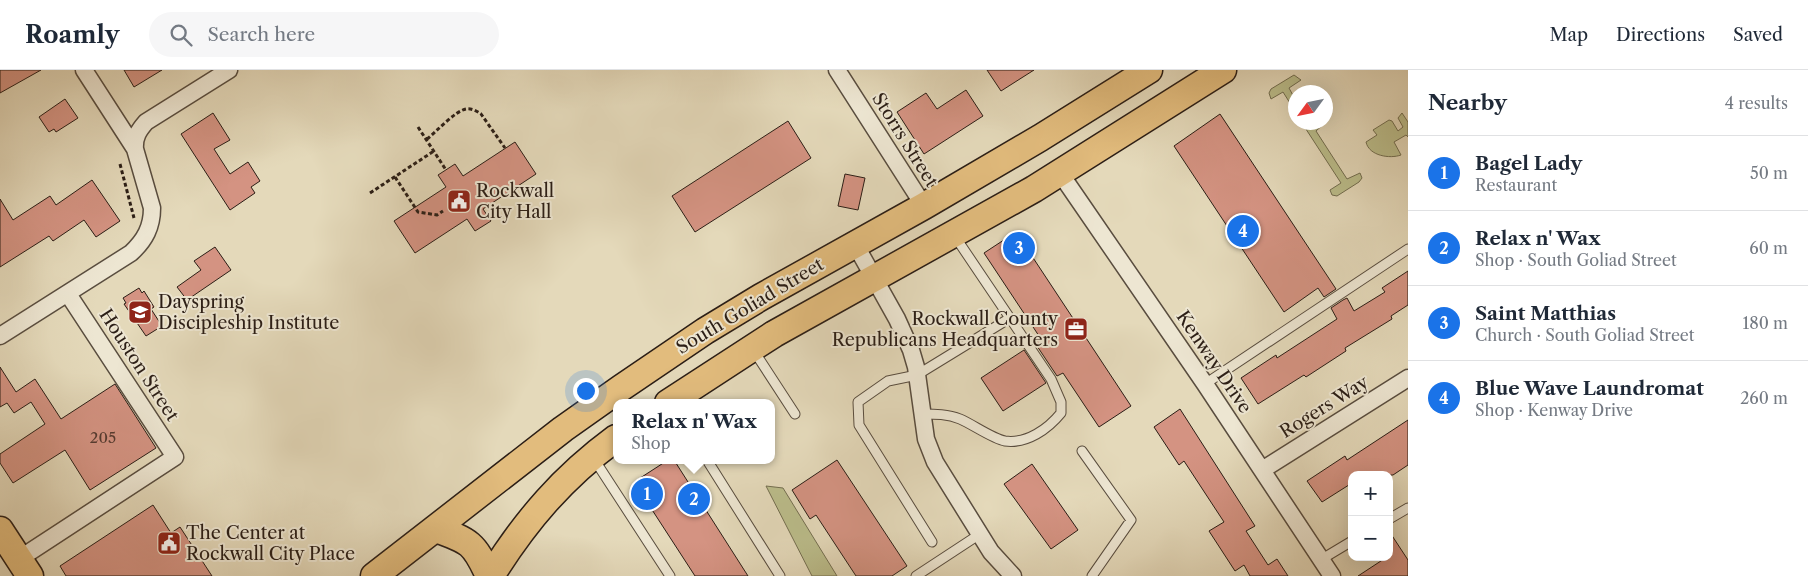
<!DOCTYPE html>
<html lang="en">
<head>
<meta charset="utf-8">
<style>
	body { margin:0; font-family:"Libre Caslon Text",serif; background:#f6f6f7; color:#1f2937 }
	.controls { position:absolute; right:15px; bottom:15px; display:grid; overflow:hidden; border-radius:10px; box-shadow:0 5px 20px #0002 }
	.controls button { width:45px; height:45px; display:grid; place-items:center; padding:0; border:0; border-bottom:1px solid #e0e1e3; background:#fff; color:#1f2937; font:25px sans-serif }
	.compass { position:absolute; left:1288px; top:15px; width:45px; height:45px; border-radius:50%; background:#fff; box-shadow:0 5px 20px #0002; rotate:237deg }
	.you { position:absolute; left:585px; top:320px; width:18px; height:18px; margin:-12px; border:4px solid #fff; border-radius:50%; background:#1a73e8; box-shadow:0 0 0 8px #1a73e833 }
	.badge { display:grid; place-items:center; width:32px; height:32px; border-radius:50%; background:#1a73e8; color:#fff; font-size:16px; font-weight:700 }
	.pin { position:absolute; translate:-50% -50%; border:2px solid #fff; box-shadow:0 1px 5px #0006 }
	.popup { position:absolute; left:613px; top:329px; width:162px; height:65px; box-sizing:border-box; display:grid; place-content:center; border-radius:10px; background:#fff; filter:drop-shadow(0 1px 4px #0005); font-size:16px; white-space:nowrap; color:#747a83 }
	.popup b { font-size:19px; color:#1f2937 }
	.popup::after { content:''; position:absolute; left:50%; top:100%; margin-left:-10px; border:10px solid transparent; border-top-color:#fff }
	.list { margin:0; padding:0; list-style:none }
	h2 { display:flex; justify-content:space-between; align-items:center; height:65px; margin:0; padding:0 20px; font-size:21px }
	h2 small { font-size:16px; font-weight:400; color:#747a83 }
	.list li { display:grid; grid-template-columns:32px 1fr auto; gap:15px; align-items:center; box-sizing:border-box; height:75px; padding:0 20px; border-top:1px solid #e0e1e3 }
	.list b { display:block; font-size:19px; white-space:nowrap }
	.list p { margin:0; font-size:16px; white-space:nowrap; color:#747a83 }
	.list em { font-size:16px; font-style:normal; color:#747a83 }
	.icon { flex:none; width:28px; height:28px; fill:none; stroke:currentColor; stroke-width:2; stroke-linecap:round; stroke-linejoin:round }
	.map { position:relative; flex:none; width:1408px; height:506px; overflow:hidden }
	header { display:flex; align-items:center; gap:30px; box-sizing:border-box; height:70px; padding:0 25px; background:#fff; border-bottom:1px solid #e0e1e3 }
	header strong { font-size:24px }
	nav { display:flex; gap:28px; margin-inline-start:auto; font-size:18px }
	.search { width:350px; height:45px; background:#f6f6f7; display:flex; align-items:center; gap:12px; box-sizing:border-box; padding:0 18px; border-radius:28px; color:#747a83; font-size:19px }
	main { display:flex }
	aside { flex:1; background:#fff }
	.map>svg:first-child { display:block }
	.green { fill:#bbbd8b; stroke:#736e50 }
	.building { fill:#d49382; stroke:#2b1e16 }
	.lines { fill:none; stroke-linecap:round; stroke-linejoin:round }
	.service-casing { stroke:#594d3f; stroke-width:11 }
	.minor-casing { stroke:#594d3f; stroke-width:19 }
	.primary-casing { stroke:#2b1e16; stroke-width:29 }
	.path { stroke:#2b1e16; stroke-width:3; stroke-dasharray:4 2.5; stroke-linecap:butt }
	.service { stroke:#ede6d2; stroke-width:9 }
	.minor { stroke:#ede6d2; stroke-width:16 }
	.primary { stroke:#e2bc7d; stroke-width:26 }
	.labels { text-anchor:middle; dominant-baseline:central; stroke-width:4; stroke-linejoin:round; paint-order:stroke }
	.number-label { font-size:15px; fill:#553b31 }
	.street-label { font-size:18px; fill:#2b1e16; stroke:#ede6d2 }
	.poi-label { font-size:18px; fill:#2b1e16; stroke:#ede6d2; text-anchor:start }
</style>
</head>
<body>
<header>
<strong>Roamly</strong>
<div class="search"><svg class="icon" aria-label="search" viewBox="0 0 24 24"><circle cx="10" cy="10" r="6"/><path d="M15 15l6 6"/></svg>Search here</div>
<nav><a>Map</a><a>Directions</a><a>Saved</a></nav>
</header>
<main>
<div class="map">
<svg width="1408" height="506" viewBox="0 0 1408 506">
	<rect width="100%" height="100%" fill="#e4d9ba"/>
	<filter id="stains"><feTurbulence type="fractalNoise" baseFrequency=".004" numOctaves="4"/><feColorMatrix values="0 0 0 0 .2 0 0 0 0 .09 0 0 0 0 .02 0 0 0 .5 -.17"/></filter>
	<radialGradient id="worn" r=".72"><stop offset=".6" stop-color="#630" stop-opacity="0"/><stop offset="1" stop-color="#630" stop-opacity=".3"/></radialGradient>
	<path class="green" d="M1294,5L1301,10L1289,18L1295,29V41L1283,22L1271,29L1269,23L1271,19Z
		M1402,43L1408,52V67L1406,65L1394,72L1401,85C1390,89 1369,86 1366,72L1377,65L1373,60L1389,50L1392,51L1398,61L1403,57L1398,48Z
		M1326,50V52L1316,61L1347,109L1360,103L1362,108L1359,112L1337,126L1332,125L1330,120L1341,113L1302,53H1311L1313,55L1317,53L1326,52Z
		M766,416L783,418L837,506H812Z"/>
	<path class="building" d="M0,0H41L0,23Z
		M124,0H162L134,17Z
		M987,0H1034L1001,21Z
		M966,20L983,46L924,84L897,42L926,23L937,39Z
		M65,29L78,48L56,62L54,59L49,62L39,47Z
		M213,43L230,70L214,79L230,104L248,92L260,111L251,117L255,123L230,140L181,64Z
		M1220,44L1336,219L1324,227L1318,218L1284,242L1174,76Z
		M788,51L811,88L695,162L672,126Z
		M515,72L536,104L483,139L491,151L475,161L467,149L415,183L394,151L446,117L438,105L455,94L463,106Z
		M845,104L865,108L858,140L838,136Z
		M92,110L120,151L96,167L84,150L53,171L49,166L0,197V129L13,150L50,126L56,135Z
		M1016,162L1131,336L1099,357L1063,303L1057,306L1035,273L1041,269L984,183Z
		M215,177L231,200L187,230L177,217L201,200L194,191Z
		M1408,201V235L1391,246L1392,249L1345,278L1346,281L1306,307L1304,305L1258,334L1241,308L1276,285L1277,288L1337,249L1331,238L1343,230L1347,228L1354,241L1385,222L1382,218Z
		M139,218L142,223L144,221L154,237L151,239L162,256L146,266L124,234L126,233L123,228Z
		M1024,280L1046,313L1003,341L981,308Z
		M0,297L16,322L35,309L61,349L115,314L156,378L90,420L65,380L13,413L0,393V384L45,354L31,332L14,343L7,333L0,337Z
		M1180,339L1255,456L1246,461L1268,495L1277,489L1288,506H1250L1244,495L1235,501L1209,461L1224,452L1184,391L1179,395L1154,357Z
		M1408,350V395L1393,405H1352V413L1322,432L1307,411L1345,386L1347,390Z
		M668,390H674L748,506H695L634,412Z
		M837,390L907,496L892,506H856L816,445L810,449L792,420Z
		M1032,394L1078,460L1051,479L1004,414Z
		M153,435L171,463L180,457L212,506H66L60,496Z
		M1389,461L1408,490V506H1358L1387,487H1389Z"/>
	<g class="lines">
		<g class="service-casing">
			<path id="service" d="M754,281L795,344
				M1205,314L1408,179
				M922,344C935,344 948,344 960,349C972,354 993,369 1005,371C1027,374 1048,359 1061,343V332L1051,309L954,165
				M1082,381L1131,450L1092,506
				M594,389L670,506
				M707,390L780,506
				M1389,449L1408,438
				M932,472L859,355L858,332L888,311L917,305L1010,248
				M1322,489L1352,471
				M916,506L980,464"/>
		</g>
		<g class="minor-casing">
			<path id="minor" d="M84,0L135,79
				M837,0L924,136
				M1060,103L1205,314L1332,506
				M855,174L897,249L911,280L916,297L926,369L935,392L991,482L1013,506
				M0,266L131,183C145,170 152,157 152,138L135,79C134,67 139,60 146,52L229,0
				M1262,400L1408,308
				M19,489L175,387L68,224"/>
		</g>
		<g class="primary-casing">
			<path id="primary" d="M668,333L774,264L1034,119L1223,0
				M436,459C470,471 474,473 489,506
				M0,460L30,506
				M374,506L563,359L621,318L705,261L761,227L924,136L1040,68L1149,0
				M491,506C526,450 563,407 616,368"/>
		</g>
		<path class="path" d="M418,57L446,100
			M427,69C436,62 455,41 466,39C471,38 477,41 481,44L505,78
			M120,94L134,148
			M395,107L418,142L437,145L443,141
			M370,123L434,81"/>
		<use href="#service" class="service"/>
		<use href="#minor" class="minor"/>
		<use href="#primary" class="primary"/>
	</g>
	<defs>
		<g id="civic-square" transform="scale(1.25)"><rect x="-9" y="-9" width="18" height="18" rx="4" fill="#8f2418" stroke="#ede6d2"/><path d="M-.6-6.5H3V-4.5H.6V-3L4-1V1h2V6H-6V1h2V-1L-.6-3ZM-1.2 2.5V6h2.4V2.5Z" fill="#fff"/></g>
		<g id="school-square" transform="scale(1.25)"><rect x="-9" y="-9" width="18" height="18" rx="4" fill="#8f2418" stroke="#ede6d2"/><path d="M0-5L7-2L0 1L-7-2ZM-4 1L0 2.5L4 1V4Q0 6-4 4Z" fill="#fff"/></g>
		<g id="office-square" transform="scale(1.25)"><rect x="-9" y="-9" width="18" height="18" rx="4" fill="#8f2418" stroke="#ede6d2"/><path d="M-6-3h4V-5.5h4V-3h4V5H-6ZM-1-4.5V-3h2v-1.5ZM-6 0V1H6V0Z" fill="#fff"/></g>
	</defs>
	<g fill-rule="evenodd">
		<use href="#civic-square" x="459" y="131"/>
		<use href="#school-square" x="140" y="242"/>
		<use href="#office-square" x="1076" y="259"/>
		<use href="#civic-square" x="169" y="473"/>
	</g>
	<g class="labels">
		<g class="number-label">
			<text x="103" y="367">205</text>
		</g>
		<g class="street-label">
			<text transform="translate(905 70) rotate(58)">Storrs Street</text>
			<text transform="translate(750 236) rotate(-31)">South Goliad Street</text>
			<text transform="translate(1214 292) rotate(56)">Kenway Drive</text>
			<text transform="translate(139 295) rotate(57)">Houston Street</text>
			<text transform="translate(1324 337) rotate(-32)">Rogers Way</text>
		</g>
		<g class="poi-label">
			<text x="476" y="121">Rockwall<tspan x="476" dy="21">City Hall</tspan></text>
			<text x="158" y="232">Dayspring<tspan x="158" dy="21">Discipleship Institute</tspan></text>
			<text x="1058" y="249" text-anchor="end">Rockwall County<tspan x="1058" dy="21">Republicans Headquarters</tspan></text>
			<text x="186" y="463">The Center at<tspan x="186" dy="21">Rockwall City Place</tspan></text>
		</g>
	</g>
	<rect width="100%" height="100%" filter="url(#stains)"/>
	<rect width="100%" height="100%" fill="url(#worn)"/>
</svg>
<div class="controls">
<button>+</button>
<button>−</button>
</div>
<svg class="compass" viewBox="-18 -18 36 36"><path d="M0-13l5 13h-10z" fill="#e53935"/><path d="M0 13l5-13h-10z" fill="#747a83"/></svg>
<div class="you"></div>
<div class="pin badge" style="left:647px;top:424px">1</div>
<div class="pin badge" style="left:694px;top:429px">2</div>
<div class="popup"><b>Relax n' Wax</b>Shop</div>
<div class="pin badge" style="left:1019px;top:178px">3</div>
<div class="pin badge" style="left:1243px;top:161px">4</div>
</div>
<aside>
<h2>Nearby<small>4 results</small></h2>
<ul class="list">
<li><span class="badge">1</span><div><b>Bagel Lady</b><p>Restaurant</p></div><em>50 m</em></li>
<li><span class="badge">2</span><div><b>Relax n' Wax</b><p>Shop · South Goliad Street</p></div><em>60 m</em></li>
<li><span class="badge">3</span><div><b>Saint Matthias</b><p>Church · South Goliad Street</p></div><em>180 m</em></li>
<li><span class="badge">4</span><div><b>Blue Wave Laundromat</b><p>Shop · Kenway Drive</p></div><em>260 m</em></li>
</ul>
</aside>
</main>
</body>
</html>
